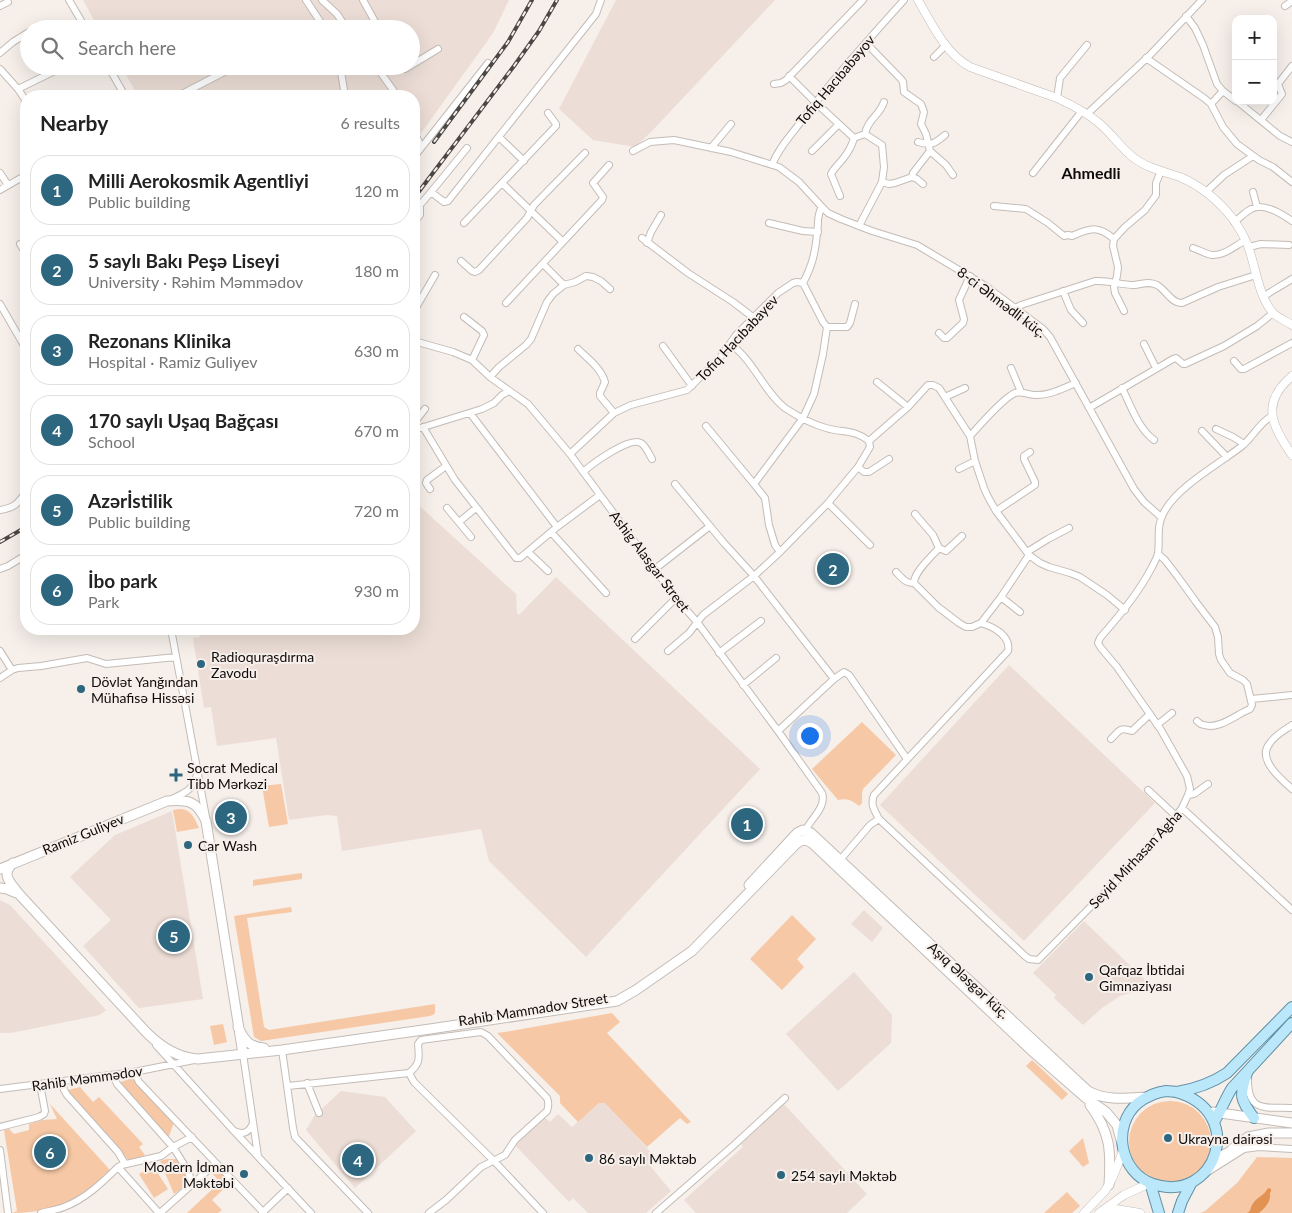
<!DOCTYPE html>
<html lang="en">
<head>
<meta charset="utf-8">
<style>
	body { margin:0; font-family:Lato,sans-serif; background:#f2f2f2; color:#222 }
	.controls { position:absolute; right:15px; top:15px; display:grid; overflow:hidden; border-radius:10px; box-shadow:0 5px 20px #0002 }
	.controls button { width:45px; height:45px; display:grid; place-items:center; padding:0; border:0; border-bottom:1px solid #e0e0e0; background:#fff; color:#222; font:25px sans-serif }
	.you { position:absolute; left:809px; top:735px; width:18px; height:18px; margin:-12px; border:4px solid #fff; border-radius:50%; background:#1a73e8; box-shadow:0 0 0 8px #1a73e833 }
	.badge { display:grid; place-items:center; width:32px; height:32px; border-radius:50%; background:#2c677f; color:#fff; font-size:16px; font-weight:700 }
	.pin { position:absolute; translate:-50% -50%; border:2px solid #fff; box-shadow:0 1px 5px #0006 }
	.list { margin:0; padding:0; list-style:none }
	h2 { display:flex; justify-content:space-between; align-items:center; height:65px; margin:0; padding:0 20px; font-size:21px }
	h2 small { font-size:16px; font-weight:400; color:#767676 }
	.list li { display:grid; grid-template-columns:32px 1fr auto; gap:15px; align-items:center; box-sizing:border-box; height:70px; margin:0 10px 10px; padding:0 10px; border:1px solid #e0e0e0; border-radius:20px }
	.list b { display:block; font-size:19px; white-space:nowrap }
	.list p { margin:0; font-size:16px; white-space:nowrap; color:#767676 }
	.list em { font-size:16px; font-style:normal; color:#767676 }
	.icon { flex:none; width:28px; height:28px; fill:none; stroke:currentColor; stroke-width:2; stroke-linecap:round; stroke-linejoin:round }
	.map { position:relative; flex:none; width:1292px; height:1213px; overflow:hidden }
	.search { position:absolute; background:#fff; box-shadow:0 5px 20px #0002; left:20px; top:20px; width:400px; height:55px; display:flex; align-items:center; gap:12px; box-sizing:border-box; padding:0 18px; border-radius:28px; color:#767676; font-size:19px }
	.panel { position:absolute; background:#fff; box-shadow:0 5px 20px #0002; left:20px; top:90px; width:400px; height:545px; border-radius:20px }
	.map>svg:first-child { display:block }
	.built { fill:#ecded6 }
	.green { fill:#f6c8a5 }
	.water { fill:#e29353 }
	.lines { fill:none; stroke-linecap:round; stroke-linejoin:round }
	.minor-casing { stroke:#c3bcb7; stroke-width:8 }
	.tertiary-casing { stroke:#c3bcb7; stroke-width:9 }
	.secondary-casing { stroke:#c3bcb7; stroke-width:11 }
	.primary-casing { stroke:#6190a4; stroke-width:12 }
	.minor { stroke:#fff; stroke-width:6 }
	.tertiary { stroke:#fff; stroke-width:8 }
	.secondary { stroke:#fff; stroke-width:9 }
	.primary { stroke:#bbe7fa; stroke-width:10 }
	.rail-casing { stroke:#4b4745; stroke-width:4 }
	.rail { stroke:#f6efea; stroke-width:2; stroke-dasharray:5.5; stroke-linecap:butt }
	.poi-dot { fill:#2c677f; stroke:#f6efea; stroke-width:2 }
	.labels { text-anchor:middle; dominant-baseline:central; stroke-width:4; stroke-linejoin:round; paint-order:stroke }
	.street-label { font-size:14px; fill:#0e0b0a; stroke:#f6efea }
	.poi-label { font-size:14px; fill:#0e0b0a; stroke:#f6efea; text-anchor:start }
	.quarter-label { font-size:16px; font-weight:bold; fill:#0e0b0a; stroke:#f6efea }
</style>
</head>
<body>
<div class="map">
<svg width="1292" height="1213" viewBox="0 0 1292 1213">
	<rect width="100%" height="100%" fill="#f6efea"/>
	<path class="built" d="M83,0H509L493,33L414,143V96H138L121,66H411V29H99Z
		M616,0H775L652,131L635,147L593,140L559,109Z
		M414,501L516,594L517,613L519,615L556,577L760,769L586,957L489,861L481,829L342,851L337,816L326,815L289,820L276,738L217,746L211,707L204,708L193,638L200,637L198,629H414Z
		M1009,665L1155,803L1024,941L880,805Z
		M172,811L203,999L139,1008L83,946L111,920L70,877L115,835Z
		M0,900L10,905L106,1010L100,1015L11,1033H0Z
		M864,910L883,928L872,942L851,924Z
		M1084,921L1146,981L1138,991L1120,996L1102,1008L1083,1025L1054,998L1056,995L1033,973Z
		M854,972L892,1015L891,1043L838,1091L786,1034Z
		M341,1091L385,1097L416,1131L355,1188L306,1130L315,1115Z
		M604,1102L608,1104L653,1155L647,1162L671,1191L646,1213H588L573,1198L569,1202L515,1145L544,1117L550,1122L558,1114L572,1127L599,1103Z
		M784,1104L867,1194L847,1213H696L684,1200L743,1147L741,1144Z"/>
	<path class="green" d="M862,722L896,755L863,789L862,793V803L859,806C852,800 847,798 838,800L812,769Z
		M281,784L288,824L269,827L262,786Z
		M180,809C191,809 195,819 199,828L177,832L173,810Z
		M302,873V879L253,886V880Z
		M291,907L292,912L247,918L264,1027L269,1030L435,1004V1013L433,1015L430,1016L261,1041L254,1037L234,916Z
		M792,915L816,939L797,959L804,967L782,990L750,959Z
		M612,1013L620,1022L607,1033L691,1122L687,1124L680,1118L647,1147L605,1103H599L578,1122L560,1103V1096L497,1033L505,1032Z
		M223,1024L227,1042L214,1045L210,1026Z
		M1032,1060L1068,1094L1062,1100L1026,1066Z
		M132,1078L174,1122L168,1139L118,1083Z
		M80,1087L93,1102L99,1097L143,1144L139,1147L145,1155L130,1162L68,1093V1090Z
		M1129 1142a41 41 0 1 1 82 0a41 41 0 1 1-82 0Z
		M50,1104L110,1170C102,1177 95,1185 86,1191C66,1207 37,1213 12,1213L17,1211L4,1130L9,1129L14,1134L29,1130V1124L43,1120L57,1119Z
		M1083,1138L1089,1163L1083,1167L1069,1151Z
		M1257,1157L1292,1158V1213H1200L1205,1211L1237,1183Z
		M167,1159H177L186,1175L189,1183L174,1194L160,1161Z
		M153,1166L168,1189L154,1198L139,1174Z
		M216,1170L220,1171L231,1182L212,1200L222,1210L218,1213H187L220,1182L210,1171Z
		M1067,1192L1080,1206L1072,1213H1044Z"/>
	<path class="water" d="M1268,1188L1271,1189V1191L1270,1193C1271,1202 1265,1208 1259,1213H1247L1250,1211C1253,1197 1263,1198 1268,1188Z"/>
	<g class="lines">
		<g class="minor-casing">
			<path id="minor" d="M69,0L86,29
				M306,0L325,29
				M322,0L337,14L347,29
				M363,0L379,29
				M0,6L8,2
				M1285,6L1292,1
				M1186,16L1195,28L1203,45L1217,84L1223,91L1236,101
				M34,29L38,26
				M866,43L901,79L903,82L904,92L921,104L924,112L921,124L926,134L930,151L946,165L953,175
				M0,53L13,42L29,32
				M934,57L946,45
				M1146,58L1204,98L1211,104L1223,127L1237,144L1259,160L1273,167L1292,182
				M108,66L125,96
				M340,66L345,96
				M376,66L393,90L397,96
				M401,66L405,69L438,49
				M0,69L18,89L26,101
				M789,76L815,102L854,138L865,134L882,145L884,167L882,182L859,226
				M774,84L781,83L786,80L863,0
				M18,89L65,66
				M178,96L228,70
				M1057,98L1060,78L1087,45
				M1237,101L1280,136L1292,142
				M1211,104L1223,91
				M1087,114L1149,56L1202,0
				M1261,120L1282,94L1278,84L1292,66
				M414,131L421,147
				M865,134C867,120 880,115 884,102
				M499,137L524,161
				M918,142C932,146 934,144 945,135
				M711,148L731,124
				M633,151L650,142L674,140L731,152L779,167L799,182L822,207L828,213L841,219L872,231L917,245L984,285L1043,329L1050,337L1134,489L1144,502L1161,517
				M812,151L839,124
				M414,157L488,63
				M772,165C778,149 790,136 800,123C832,80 868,40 904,0
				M0,173L8,185
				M1033,173L1082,111
				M912,177L913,173L930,151
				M882,182L889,184L895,183L912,177L917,179L923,184
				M502,183L563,242
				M0,190L26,175
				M431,192L467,148
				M1206,192L1224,175L1253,156
				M1253,192L1257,207
				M840,196L831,174C834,168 838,165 842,160C847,154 852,146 854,138
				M994,206L1026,209L1048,223L1064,236L1068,235L1072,236C1090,228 1098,225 1114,239
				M414,222L420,215V205L431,192L444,202L448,201L596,14L601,0
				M1234,222C1240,218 1245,212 1251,209C1263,202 1282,214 1292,221
				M464,223L556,126V124L548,113
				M769,223L803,231L818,232
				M642,238L688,273L733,302L754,318
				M647,243L651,232L661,215
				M20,244L26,254
				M1249,247L1261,244L1289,245
				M1193,248C1199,250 1206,254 1212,255C1224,256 1236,245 1246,240
				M461,261L472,271L475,272L479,270L527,218L534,205L585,153
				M543,264L564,285
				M1063,291L1071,310L1083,323
				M1264,296L1292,279
				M506,303L602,200L603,197L593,183L609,165
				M0,304L26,349
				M1015,308L1021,305L1095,281C1108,280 1121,285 1134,285C1143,284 1149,281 1157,285C1166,290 1172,304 1182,303L1218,287L1256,275
				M414,311L435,275
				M1124,311L1115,293L1114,287L1117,276L1118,267L1113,246L1114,239L1125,227L1145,210L1156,195V183L1161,171
				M464,317L482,331L484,335L472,360
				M827,327H847L850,323L855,304
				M939,333L944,338H947L963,323L964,319L959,300L970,276
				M414,341L453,352L472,360L490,377L528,404L570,454L676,598L697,622L778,731L822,793C827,808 809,820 804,833
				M730,344C753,359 764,392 785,408C797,416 812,424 826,428C843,433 854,429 869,441
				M1144,344L1156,368
				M663,346L692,386
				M578,349C588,359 601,368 605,382L600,393V396L614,413
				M1234,361L1241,369H1244L1292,343
				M1011,368L1021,392
				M490,377L499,367L526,345L531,339L547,302L553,294L564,285L575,282L586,276L593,277L601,281L610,289
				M877,382L908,407
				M1122,388C1131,406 1138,428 1154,440
				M945,397L965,388
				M1089,408L1173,359L1176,358L1183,364H1185L1224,346L1257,326L1273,313
				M470,413L557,527
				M414,423L425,409
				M706,426L754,484
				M423,427L455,480L516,558H520L557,527L600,495
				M1216,429L1233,437L1244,444
				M414,430L482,409L494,403L502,395L509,391
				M1202,431L1227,457
				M970,436C980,425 1003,398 1015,393C1022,391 1028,395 1035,395C1049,396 1063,388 1076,383
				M869,441L908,407L928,385H933L939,388L970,436L975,461L984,488L988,497L996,511L1029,555L1040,563L1049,567L1070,573L1080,577L1107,595L1125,610
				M570,454L614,413L631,405L687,390L719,359L736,335L778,293L793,283L797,282L803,283
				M858,467L864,472H869L889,459
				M959,469L975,461
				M583,472C592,464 630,436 641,443C646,446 649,454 652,459
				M675,484L724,543L754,576L834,679
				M430,489L426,483L427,480L446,466
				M828,503L870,545
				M447,508L471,537
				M0,510C15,508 18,503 26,492
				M996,511L1035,485V482L1024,459V456L1030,452
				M915,514L933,535L939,548
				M459,522L476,508
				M551,532L606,593
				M528,552L548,571
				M780,552L828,503L858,467L870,447L869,441
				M1027,552L1048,539L1069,528
				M1158,554L1165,560L1178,577L1196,602L1215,627L1218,637L1219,654L1221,660L1230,673L1243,680L1247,684L1252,705L1250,709C1237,714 1219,730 1204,725C1201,725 1199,723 1197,721
				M0,569L8,566L26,555
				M655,569L710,526
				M896,572C901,577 906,584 914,583L938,607L959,623L966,627H972L981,623C994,627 1011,636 1008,651L874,795C870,805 875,811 879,819L1025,956L1029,959L1038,960L1125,872L1176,816L1182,808L1188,795L1190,789L1187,776L1161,730L1117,667L1101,648L1098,643L1100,638C1119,616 1138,594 1152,567C1154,563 1157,558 1158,553C1160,539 1156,526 1164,512C1178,486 1219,464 1242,446C1253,437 1259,423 1272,416
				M914,583C914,572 931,557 939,548L946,551L962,536
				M1001,597L1020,612
				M981,623L1001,597L1029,555
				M171,629L206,817
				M635,639L676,598
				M0,651L12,670
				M668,651L689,633L703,615L754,576L780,552L775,545L769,525L765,498L754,484L803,418L814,394L823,354L827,327L823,322L803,283C812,266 815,254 817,234C819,225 816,216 822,207
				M719,653L761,621
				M0,678L12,670L18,668L41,666L87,658L106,664L176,657
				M743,685L776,658
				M1251,699L1292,695
				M1157,725L1172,713
				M1292,725C1285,730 1275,735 1270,743C1256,759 1281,779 1292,789
				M778,731L834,679L844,672L849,675L907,759
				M1111,739C1120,730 1119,727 1132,731L1150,714
				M1148,790L1176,816
				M1188,795L1194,794L1208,784
				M172,799C186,792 192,791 197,775
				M1182,808L1292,910
				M840,860L870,825L879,819
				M156,1045L233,1130L311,1213
				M282,1050L293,1128L295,1137L368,1213
				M243,1054L258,1156
				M134,1072L139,1082L216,1163L160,1213
				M409,1073L414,1082L494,1161L543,1213
				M113,1075L117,1084L173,1147L185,1166L193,1183
				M1248,1080C1248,1113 1266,1107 1292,1108
				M62,1081L64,1090L67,1095L118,1152L125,1164
				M307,1083L319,1113
				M288,1086L409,1073C421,1063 419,1058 418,1044L421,1040L481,1032L488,1036L547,1098C549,1103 549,1106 547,1111L515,1140L505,1155L481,1167L446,1200L429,1213
				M0,1089L134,1072L194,1060
				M0,1127L39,1117L44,1114L45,1111L40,1084
				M234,1131C243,1135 249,1133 253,1123
				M0,1150L8,1213
				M216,1163L264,1213
				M118,1167L159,1213
				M1206,1173L1244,1149L1259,1147L1292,1149
				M41,1213C48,1211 57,1210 64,1207C85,1199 102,1183 118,1167L122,1165L161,1156L173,1147L192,1137
				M262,1213L288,1188
				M656,1213L734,1145L785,1098"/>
		</g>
		<g class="tertiary-casing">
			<path id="tertiary" d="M918,0C932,24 945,53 970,67L1057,98C1072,105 1087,113 1099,123C1112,134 1121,148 1134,158C1147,168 1165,172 1180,177C1201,186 1219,201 1233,219C1239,228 1246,238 1249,249C1256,269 1259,297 1273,313C1278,318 1286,321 1292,325
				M1292,376C1260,403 1272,426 1292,455
				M1084,1213L1105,1191L1113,1177L1123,1151
				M1099,1213L1124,1195L1150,1183
				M1102,1213L1116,1209L1140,1213"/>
		</g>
		<g class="secondary-casing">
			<path id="secondary" d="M13,863C0,875 11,883 19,894L146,1032C160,1046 177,1058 198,1059L282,1050L430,1029L617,1001L636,990L692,951L796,844C802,839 807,839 813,844L1031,1050L1086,1098L1106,1112L1117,1125L1121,1140
				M0,869L167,801C188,799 197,801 206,821L243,1054
				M749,885L797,833L803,830L811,833L1088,1091C1105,1101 1128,1098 1147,1097
				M0,888L7,889L16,893
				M238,1027C244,1040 249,1047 264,1048
				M1090,1105C1111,1133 1111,1152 1109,1185
				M1213,1112L1292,1123
				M1213,1160L1229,1152L1238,1144L1248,1137L1269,1133H1292"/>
		</g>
		<g class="primary-casing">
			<path id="primary" d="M1247,1073C1239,1096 1240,1099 1254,1118
				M1176,1092C1248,1112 1216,1205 1153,1184C1120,1173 1111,1126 1138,1103C1146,1097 1156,1092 1166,1091C1170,1091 1174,1092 1177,1092C1195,1089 1212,1083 1227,1073L1292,1007
				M1214,1122C1221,1111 1225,1099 1232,1088L1292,1023
				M1150,1183L1159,1213
				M1178,1213L1182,1201L1192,1182"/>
		</g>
		<use href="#minor" class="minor"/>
		<use href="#tertiary" class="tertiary"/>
		<use href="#secondary" class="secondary"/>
		<use href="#primary" class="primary"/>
		<g class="rail-casing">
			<path id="rail" d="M434,142L508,42L532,0
				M414,198L514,66L539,31L557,0
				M0,542L26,527"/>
		</g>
		<use href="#rail" class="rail"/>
	</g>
	<g class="poi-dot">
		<circle cx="201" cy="664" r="5"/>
		<circle cx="81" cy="689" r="5"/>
		<path d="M173.5 767.5h5v5h5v5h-5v5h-5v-5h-5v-5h5z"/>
		<circle cx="188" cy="845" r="5"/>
		<circle cx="1089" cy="977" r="5"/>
		<circle cx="1168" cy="1138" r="5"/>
		<circle cx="589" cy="1158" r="5"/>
		<circle cx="244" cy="1174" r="5"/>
		<circle cx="781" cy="1175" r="5"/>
	</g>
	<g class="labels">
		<g class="street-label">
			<text transform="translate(835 80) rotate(-50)">Tofiq Hacıbabəyov</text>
			<text transform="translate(1002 302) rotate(37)">8-ci Əhmədli küç.</text>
			<text transform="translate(737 338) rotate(-47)">Tofiq Hacıbabayev</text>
			<text transform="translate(650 561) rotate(53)">Ashig Alasgar Street</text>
			<text transform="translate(83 834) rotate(-22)">Ramiz Guliyev</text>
			<text transform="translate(1135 859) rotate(-47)">Seyid Mirhasan Agha</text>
			<text transform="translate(969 980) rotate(43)">Aşıq Ələsgər küç.</text>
			<text transform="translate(533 1009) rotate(-9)">Rahib Mammadov Street</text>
			<text transform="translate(87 1078) rotate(-8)">Rahib Məmmədov</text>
		</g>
		<g class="poi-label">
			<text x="211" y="656">Radioquraşdırma<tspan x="211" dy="16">Zavodu</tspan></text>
			<text x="91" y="681">Dövlət Yanğından<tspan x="91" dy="16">Mühafisə Hissəsi</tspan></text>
			<text x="187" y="767">Socrat Medical<tspan x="187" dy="16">Tibb Mərkəzi</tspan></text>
			<text x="198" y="845">Car Wash</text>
			<text x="1099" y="969">Qafqaz İbtidai<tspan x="1099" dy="16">Gimnaziyası</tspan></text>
			<text x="1178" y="1138">Ukrayna dairəsi</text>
			<text x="599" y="1158">86 saylı Məktəb</text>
			<text x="234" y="1166" text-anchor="end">Modern İdman<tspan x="234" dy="16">Məktəbi</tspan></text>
			<text x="791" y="1175">254 saylı Məktəb</text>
		</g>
		<g class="quarter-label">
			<text x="1091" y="172">Ahmedli</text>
		</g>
	</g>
</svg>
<div class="controls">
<button>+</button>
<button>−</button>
</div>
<div class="you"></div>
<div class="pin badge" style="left:747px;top:824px">1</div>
<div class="pin badge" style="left:833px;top:569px">2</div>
<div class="pin badge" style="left:231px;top:817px">3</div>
<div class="pin badge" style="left:358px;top:1160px">4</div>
<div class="pin badge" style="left:174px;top:936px">5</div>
<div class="pin badge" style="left:50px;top:1152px">6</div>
<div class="search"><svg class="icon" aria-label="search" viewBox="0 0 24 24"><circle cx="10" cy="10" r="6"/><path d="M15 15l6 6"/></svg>Search here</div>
<section class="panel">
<h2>Nearby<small>6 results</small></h2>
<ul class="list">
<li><span class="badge">1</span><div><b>Milli Aerokosmik Agentliyi</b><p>Public building</p></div><em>120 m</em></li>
<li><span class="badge">2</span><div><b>5 saylı Bakı Peşə Liseyi</b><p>University · Rəhim Məmmədov</p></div><em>180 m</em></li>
<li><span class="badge">3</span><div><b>Rezonans Klinika</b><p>Hospital · Ramiz Guliyev</p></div><em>630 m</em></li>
<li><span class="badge">4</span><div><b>170 saylı Uşaq Bağçası</b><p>School</p></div><em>670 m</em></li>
<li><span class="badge">5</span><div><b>Azərİstilik</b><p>Public building</p></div><em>720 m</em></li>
<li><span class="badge">6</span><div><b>İbo park</b><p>Park</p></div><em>930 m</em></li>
</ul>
</section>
</div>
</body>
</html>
